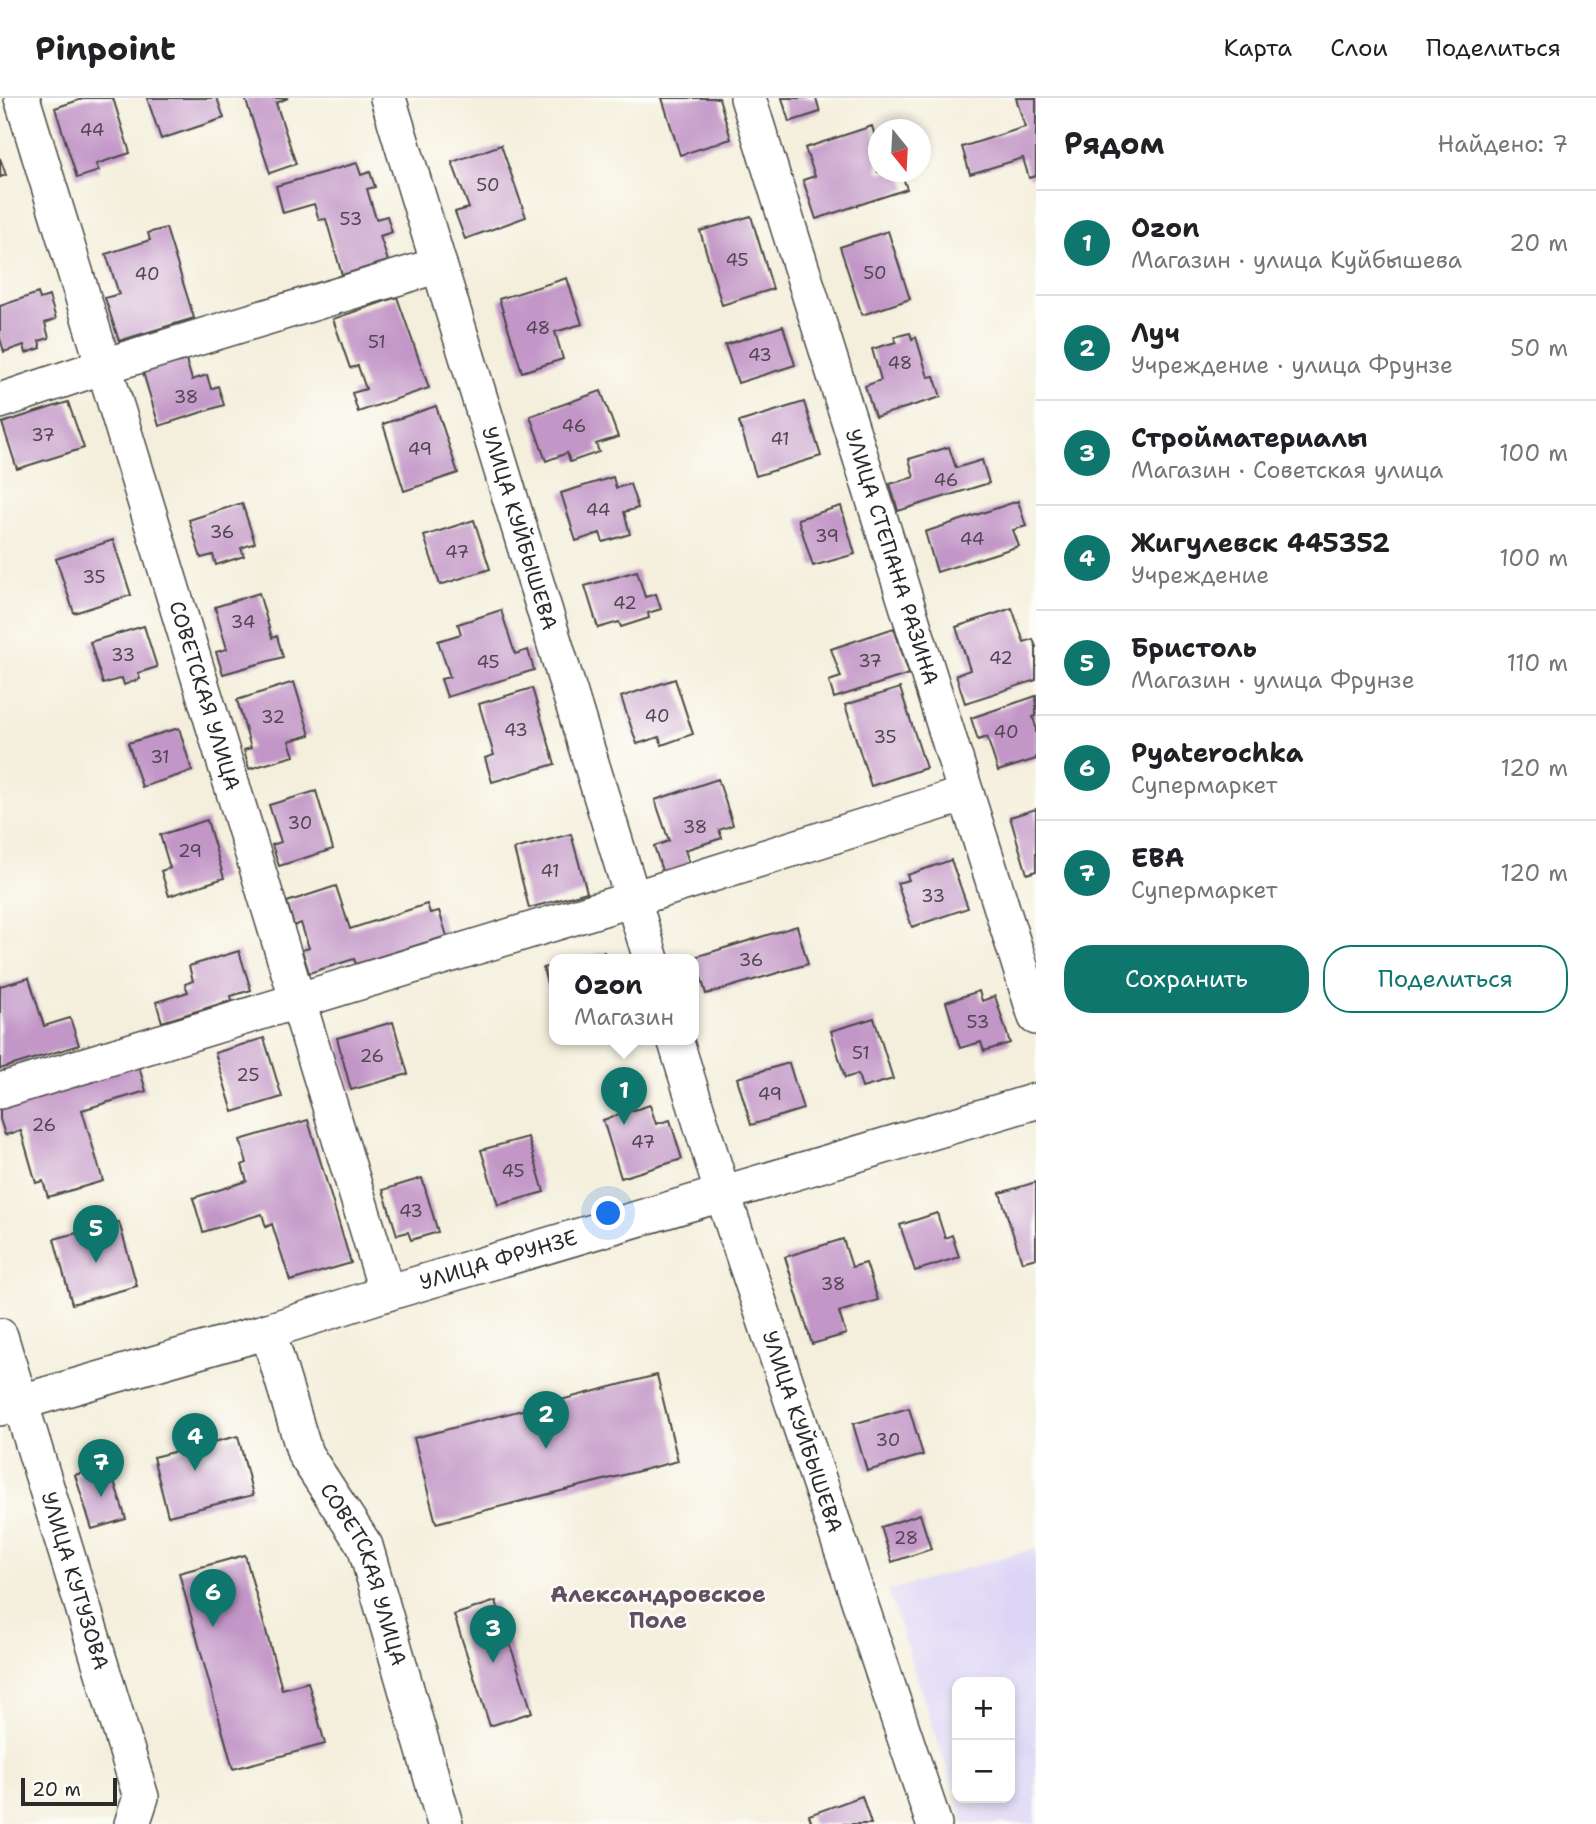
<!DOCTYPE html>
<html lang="ru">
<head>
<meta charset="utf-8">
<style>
	body { margin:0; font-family:"Shantell Sans",sans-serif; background:#f6f6f6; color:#202124 }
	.controls { position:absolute; right:21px; bottom:21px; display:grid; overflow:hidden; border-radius:14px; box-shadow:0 4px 10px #0003 }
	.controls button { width:63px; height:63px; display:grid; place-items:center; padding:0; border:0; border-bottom:2px solid #e0e0e0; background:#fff; color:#202124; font:35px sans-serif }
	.compass { position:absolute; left:868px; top:21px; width:63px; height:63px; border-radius:50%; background:#fff; box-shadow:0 4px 10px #0003; rotate:162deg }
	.scale { position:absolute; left:21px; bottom:18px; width:96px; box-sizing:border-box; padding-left:7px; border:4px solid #2b2b2b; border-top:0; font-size:19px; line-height:24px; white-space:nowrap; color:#2b2b2b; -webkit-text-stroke:5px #fdfcf7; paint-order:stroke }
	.you { position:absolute; left:609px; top:1116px; width:24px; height:24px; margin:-18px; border:5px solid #fff; border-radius:50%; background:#1a73e8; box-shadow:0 0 0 10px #1a73e833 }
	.badge { display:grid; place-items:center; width:46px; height:46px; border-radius:50%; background:#0f766e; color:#fff; font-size:23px; font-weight:700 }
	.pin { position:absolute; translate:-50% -58px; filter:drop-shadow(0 2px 4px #0008) }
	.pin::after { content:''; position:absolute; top:37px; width:24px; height:21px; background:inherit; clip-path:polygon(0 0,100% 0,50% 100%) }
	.popup { position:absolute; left:549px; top:856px; width:150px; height:91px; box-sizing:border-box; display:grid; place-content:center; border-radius:14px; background:#fff; filter:drop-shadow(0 2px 5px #0005); font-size:23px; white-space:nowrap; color:#757577 }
	.popup b { font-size:26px; color:#202124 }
	.popup::after { content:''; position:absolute; left:50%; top:100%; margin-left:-14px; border:14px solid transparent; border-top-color:#fff }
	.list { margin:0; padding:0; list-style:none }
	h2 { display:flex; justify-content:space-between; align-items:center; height:91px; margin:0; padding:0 28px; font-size:30px }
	h2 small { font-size:23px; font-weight:400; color:#757577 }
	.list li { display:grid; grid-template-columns:46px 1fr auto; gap:21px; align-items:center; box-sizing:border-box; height:105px; padding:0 28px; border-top:2px solid #e0e0e0 }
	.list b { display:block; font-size:26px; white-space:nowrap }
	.list p { margin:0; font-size:23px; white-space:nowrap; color:#757577 }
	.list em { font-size:23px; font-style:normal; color:#757577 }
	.actions { display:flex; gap:14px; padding:21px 28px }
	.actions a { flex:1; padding:16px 0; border:2px solid #0f766e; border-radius:28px; text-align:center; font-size:24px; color:#0f766e }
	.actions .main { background:#0f766e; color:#fff }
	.map { position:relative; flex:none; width:1036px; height:1726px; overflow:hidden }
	header { display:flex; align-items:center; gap:42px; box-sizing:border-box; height:98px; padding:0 35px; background:#fff; border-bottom:2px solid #e0e0e0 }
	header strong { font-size:33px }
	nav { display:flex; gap:38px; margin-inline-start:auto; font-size:24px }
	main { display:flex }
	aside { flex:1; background:#fff }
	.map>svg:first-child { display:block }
	.built { fill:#ddd5f6; fill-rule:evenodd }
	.building { fill:#c296c7 }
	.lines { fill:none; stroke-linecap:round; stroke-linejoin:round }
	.minor-casing { stroke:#494846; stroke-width:38 }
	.minor { stroke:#fff; stroke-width:35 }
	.labels { text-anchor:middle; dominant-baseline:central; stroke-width:5; stroke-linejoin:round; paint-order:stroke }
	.number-label { font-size:18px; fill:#514652 }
	.street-label { font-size:21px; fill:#2b2b2b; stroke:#fdfcf7 }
	.neighbourhood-label { font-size:23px; font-weight:bold; fill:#605062; stroke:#fdfcf7 }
</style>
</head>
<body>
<header>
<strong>Pinpoint</strong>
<nav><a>Карта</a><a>Слои</a><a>Поделиться</a></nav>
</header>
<main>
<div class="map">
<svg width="1036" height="1726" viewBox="0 0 1036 1726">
	<rect width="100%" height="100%" fill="#fdfcf7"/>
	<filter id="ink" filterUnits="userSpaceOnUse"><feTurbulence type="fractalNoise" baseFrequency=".0143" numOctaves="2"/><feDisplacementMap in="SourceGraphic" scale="14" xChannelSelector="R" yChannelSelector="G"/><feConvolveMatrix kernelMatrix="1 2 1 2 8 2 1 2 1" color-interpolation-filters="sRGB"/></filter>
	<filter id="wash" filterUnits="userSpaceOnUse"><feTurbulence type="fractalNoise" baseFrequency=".00686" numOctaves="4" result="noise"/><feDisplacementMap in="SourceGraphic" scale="28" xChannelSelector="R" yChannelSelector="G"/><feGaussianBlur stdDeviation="1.57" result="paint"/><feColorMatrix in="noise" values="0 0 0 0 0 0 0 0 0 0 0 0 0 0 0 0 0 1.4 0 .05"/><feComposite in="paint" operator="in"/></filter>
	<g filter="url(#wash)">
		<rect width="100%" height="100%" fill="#f4efdc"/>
		<path class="built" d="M1036,1450V1726H965L888,1493ZM957,1584H1010V1700H957Z"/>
		<g id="blocks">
			<path class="building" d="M85,0H113L130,55L96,66L99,73L77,80L55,10Z
				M147,0H217L224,20L161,41Z
				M245,0H288L276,5L296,66L270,75Z
				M662,0H719L731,41L680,57Z
				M782,0H816L820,14L789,24Z
				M1016,0H1036V78L1029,80L1023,60L970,76L962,49L1025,29Z
				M872,28L878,49V74H901L907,91L816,121L803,82L815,78L805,50Z
				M501,47L526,119L465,141L455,114L469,110L452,64Z
				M0,60L6,77L0,79Z
				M357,65L361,77L370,74L375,89L367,91L376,121L387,118L392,134L380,138L388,163L342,177L326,121L319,122L314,106L283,115L276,88Z
				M751,118L773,191L722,207L700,133Z
				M166,130L194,220L119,243L105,200L119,196L106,156L150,142L148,135Z
				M888,133L910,201L862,217L840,149Z
				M567,180L582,226L555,234L563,261L522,274L499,201Z
				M38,195L40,201L49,198L56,221L45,225L49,240L39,243L41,250L26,255L24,247L4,254L0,240V208Z
				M397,199L429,290L358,314L352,295L366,291L358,268L350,270L333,221Z
				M783,228L795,267L738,285L725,247Z
				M910,235L912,241L916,239L928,279L934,278L941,299L875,319L865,288L881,282L872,251L896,244L894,239Z
				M185,258L192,282L207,277L211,291L218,288L224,307L159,328L142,271Z
				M601,293L618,339L596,346L599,354L570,364L567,355L546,363L530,318Z
				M68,304L84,350L17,371L2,325Z
				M804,304L821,358L756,378L739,324Z
				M436,308L458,375L404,393L383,326Z
				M949,349L956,370L982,362L989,385L898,413L890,386L914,379L909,361Z
				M613,379L616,390L630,386L638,410L624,414L630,436L603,444L600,435L576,443L561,395Z
				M1018,403L1026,428L1013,432L1019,448L937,474L925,434Z
				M242,405L255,445L241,450L244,458L216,467L213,457L201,460L189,422Z
				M841,408L855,456L813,468L798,421Z
				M474,422L490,471L440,487L424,438Z
				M113,442L131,497L74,515L56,461Z
				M637,473L645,499L656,496L661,511L648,515L649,520L621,529L619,524L598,530L585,488Z
				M259,495L272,540L277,538L283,559L223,576L216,554L227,551L215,509Z
				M1012,510L1024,544L1033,541L1036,549V582L965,605L956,577L970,572L956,529Z
				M501,512L515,556L528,552L534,572L447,599L441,581L450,579L438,543L461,536L458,526Z
				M144,528L157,569L138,575L140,581L124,587L122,580L103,586L90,544Z
				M894,530L909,576L834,600L829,583L841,579L831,551Z
				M675,581L693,636L662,647L659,639L637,646L621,599Z
				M294,584L310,637L289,643L294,658L249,671L244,652L251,650L237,602Z
				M532,590L555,666L492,684L485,660L494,657L479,606Z
				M900,590L926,670L871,688L845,607Z
				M1036,598V618L1033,619L1036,629V661L998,673L987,639L978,642L971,620Z
				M179,630L192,673L142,689L128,645Z
				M718,681L733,727L719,732L722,740L685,752L690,767L663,776L654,748L669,743L655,702Z
				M316,693L333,751L279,768L272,747L281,744L269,707Z
				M1036,711V773L1027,776L1010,719Z
				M207,722L224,780L169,798L161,773L170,770L160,737Z
				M571,736L587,794L529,810L514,751Z
				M951,762L968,810L912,829L897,785L909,782L907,777Z
				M336,788L350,831L427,806L430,815L439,813L447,838L356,866L354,861L309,875L302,852L309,850L301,825L294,828L287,804Z
				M797,828L808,866L706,896L695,859Z
				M239,853L251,892L231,898L232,902L162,924L156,904L188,894L185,886L193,883L189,868Z
				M604,854L606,861H582V860Z
				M554,867V908H553L543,870Z
				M29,880L44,928L70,920L79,947L0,971V888Z
				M979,893L982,903L995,898L1010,945L984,953L981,944L960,950L946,904Z
				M874,920L893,981L862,990L858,976L845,980L831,933Z
				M393,924L408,976L351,992L337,940Z
				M264,940L282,999L233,1014L215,955Z
				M138,965L146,993L82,1012L103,1083L48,1099L43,1083L36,1085L21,1033L5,1037L0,1021V1006Z
				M789,965L803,1011L751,1027L737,980Z
				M650,1007L656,1026L670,1022L682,1061L621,1080L603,1022Z
				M308,1022L351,1165L290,1183L272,1126L266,1129L262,1116L203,1134L193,1100L247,1083L242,1067L247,1065L240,1042Z
				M528,1039L544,1094L498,1107L481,1052Z
				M422,1080L438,1134L411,1142L408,1134L397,1137L383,1092Z
				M1036,1084V1160L1022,1164L1000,1095Z
				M937,1115L945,1140L952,1137L959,1159L915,1173L900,1127Z
				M119,1124L137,1188L72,1206L54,1141Z
				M843,1141L852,1169L866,1165L878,1202L839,1214L846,1236L812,1246L785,1159Z
				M657,1277L678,1363L436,1425L414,1340Z
				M909,1310L923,1357L867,1373L853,1326Z
				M238,1338L253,1397L168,1418L153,1359Z
				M109,1367L126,1421L92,1431L75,1377Z
				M920,1416L931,1451L892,1464L881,1429Z
				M245,1457L282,1591L308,1584L325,1646L233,1671L179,1475Z
				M496,1503L532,1614L490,1628L454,1517Z
				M862,1698L871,1726H812L809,1717Z"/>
		</g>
	</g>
	<g filter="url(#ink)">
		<use href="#blocks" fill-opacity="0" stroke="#494846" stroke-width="2"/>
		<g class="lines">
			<g class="minor-casing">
				<g id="minor">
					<path id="s1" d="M22,0L387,1195"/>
					<path id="s2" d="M388,0L651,861"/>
					<path id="s3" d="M748,0L1036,919"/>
					<path d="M0,303L104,268L439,167"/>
					<path id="s4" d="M675,941L723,1097L934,1726"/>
					<path d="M0,993L633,801L966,696"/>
					<path id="s5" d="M268,1233L305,1356L365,1448L445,1726"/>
					<path id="s6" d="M0,1238L141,1699L132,1726"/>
					<path id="s7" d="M0,1310L268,1233L387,1195L1036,1003"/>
				</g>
			</g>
			<use href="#minor" class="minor"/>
		</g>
	</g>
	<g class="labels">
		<g class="number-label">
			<text x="92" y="32">44</text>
			<text x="488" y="87">50</text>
			<text x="351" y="121">53</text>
			<text x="737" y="162">45</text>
			<text x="875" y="175">50</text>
			<text x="147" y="176">40</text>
			<text x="538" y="230">48</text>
			<text x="377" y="244">51</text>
			<text x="760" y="257">43</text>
			<text x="900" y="265">48</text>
			<text x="186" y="299">38</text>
			<text x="574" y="328">46</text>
			<text x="43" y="337">37</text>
			<text x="780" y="341">41</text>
			<text x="420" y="351">49</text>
			<text x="946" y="382">46</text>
			<text x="598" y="412">44</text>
			<text x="222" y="434">36</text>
			<text x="827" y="438">39</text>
			<text x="972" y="441">44</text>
			<text x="457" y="454">47</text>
			<text x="94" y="479">35</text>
			<text x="625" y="505">42</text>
			<text x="243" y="524">34</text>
			<text x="123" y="557">33</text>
			<text x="1001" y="560">42</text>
			<text x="870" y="563">37</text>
			<text x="488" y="564">45</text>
			<text x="657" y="618">40</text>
			<text x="273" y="619">32</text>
			<text x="516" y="632">43</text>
			<text x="1006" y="634">40</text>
			<text x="885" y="639">35</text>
			<text x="160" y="659">31</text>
			<text x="300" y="725">30</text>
			<text x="695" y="729">38</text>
			<text x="190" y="753">29</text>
			<text x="550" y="773">41</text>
			<text x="933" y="798">33</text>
			<text x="751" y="862">36</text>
			<text x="978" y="924">53</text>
			<text x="861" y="955">51</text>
			<text x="372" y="958">26</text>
			<text x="248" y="977">25</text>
			<text x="770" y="996">49</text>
			<text x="44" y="1027">26</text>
			<text x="643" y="1044">47</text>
			<text x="513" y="1073">45</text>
			<text x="411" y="1113">43</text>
			<text x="833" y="1186">38</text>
			<text x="888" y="1342">30</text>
			<text x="906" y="1440">28</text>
		</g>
		<g class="street-label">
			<text stroke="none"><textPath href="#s2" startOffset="450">УЛИЦА КУЙБЫШЕВА</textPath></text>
			<text stroke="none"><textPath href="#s3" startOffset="481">УЛИЦА СТЕПАНА РАЗИНА</textPath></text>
			<text stroke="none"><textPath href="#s1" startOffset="625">СОВЕТСКАЯ УЛИЦА</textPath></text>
			<text stroke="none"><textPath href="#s7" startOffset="520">УЛИЦА ФРУНЗЕ</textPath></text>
			<text stroke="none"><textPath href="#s4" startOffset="413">УЛИЦА КУЙБЫШЕВА</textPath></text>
			<text stroke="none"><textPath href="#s5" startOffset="264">СОВЕТСКАЯ УЛИЦА</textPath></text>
			<text stroke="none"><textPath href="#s6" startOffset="256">УЛИЦА КУТУЗОВА</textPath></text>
		</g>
		<g class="neighbourhood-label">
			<text x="658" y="1496">Александровское<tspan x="658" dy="26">Поле</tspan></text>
		</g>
	</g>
</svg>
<div class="controls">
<button>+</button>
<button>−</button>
</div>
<svg class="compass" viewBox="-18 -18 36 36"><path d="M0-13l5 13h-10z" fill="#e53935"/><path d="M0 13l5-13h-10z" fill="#757577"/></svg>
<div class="scale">20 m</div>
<div class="you"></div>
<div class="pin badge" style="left:624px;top:1027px">1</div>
<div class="popup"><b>Ozon</b>Магазин</div>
<div class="pin badge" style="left:546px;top:1351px">2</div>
<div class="pin badge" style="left:493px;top:1565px">3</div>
<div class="pin badge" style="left:195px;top:1373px">4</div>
<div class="pin badge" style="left:96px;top:1165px">5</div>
<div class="pin badge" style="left:213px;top:1529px">6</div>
<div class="pin badge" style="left:101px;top:1399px">7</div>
</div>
<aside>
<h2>Рядом<small>Найдено: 7</small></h2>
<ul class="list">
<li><span class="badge">1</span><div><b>Ozon</b><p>Магазин · улица Куйбышева</p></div><em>20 m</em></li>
<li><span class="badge">2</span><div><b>Луч</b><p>Учреждение · улица Фрунзе</p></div><em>50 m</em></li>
<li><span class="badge">3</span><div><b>Стройматериалы</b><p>Магазин · Советская улица</p></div><em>100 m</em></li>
<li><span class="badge">4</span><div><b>Жигулевск 445352</b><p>Учреждение</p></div><em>100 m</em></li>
<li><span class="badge">5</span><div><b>Бристоль</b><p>Магазин · улица Фрунзе</p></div><em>110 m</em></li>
<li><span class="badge">6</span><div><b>Pyaterochka</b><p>Супермаркет</p></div><em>120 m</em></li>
<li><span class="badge">7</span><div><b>ЕВА</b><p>Супермаркет</p></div><em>120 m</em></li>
</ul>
<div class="actions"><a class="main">Сохранить</a><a>Поделиться</a></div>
</aside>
</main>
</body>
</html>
